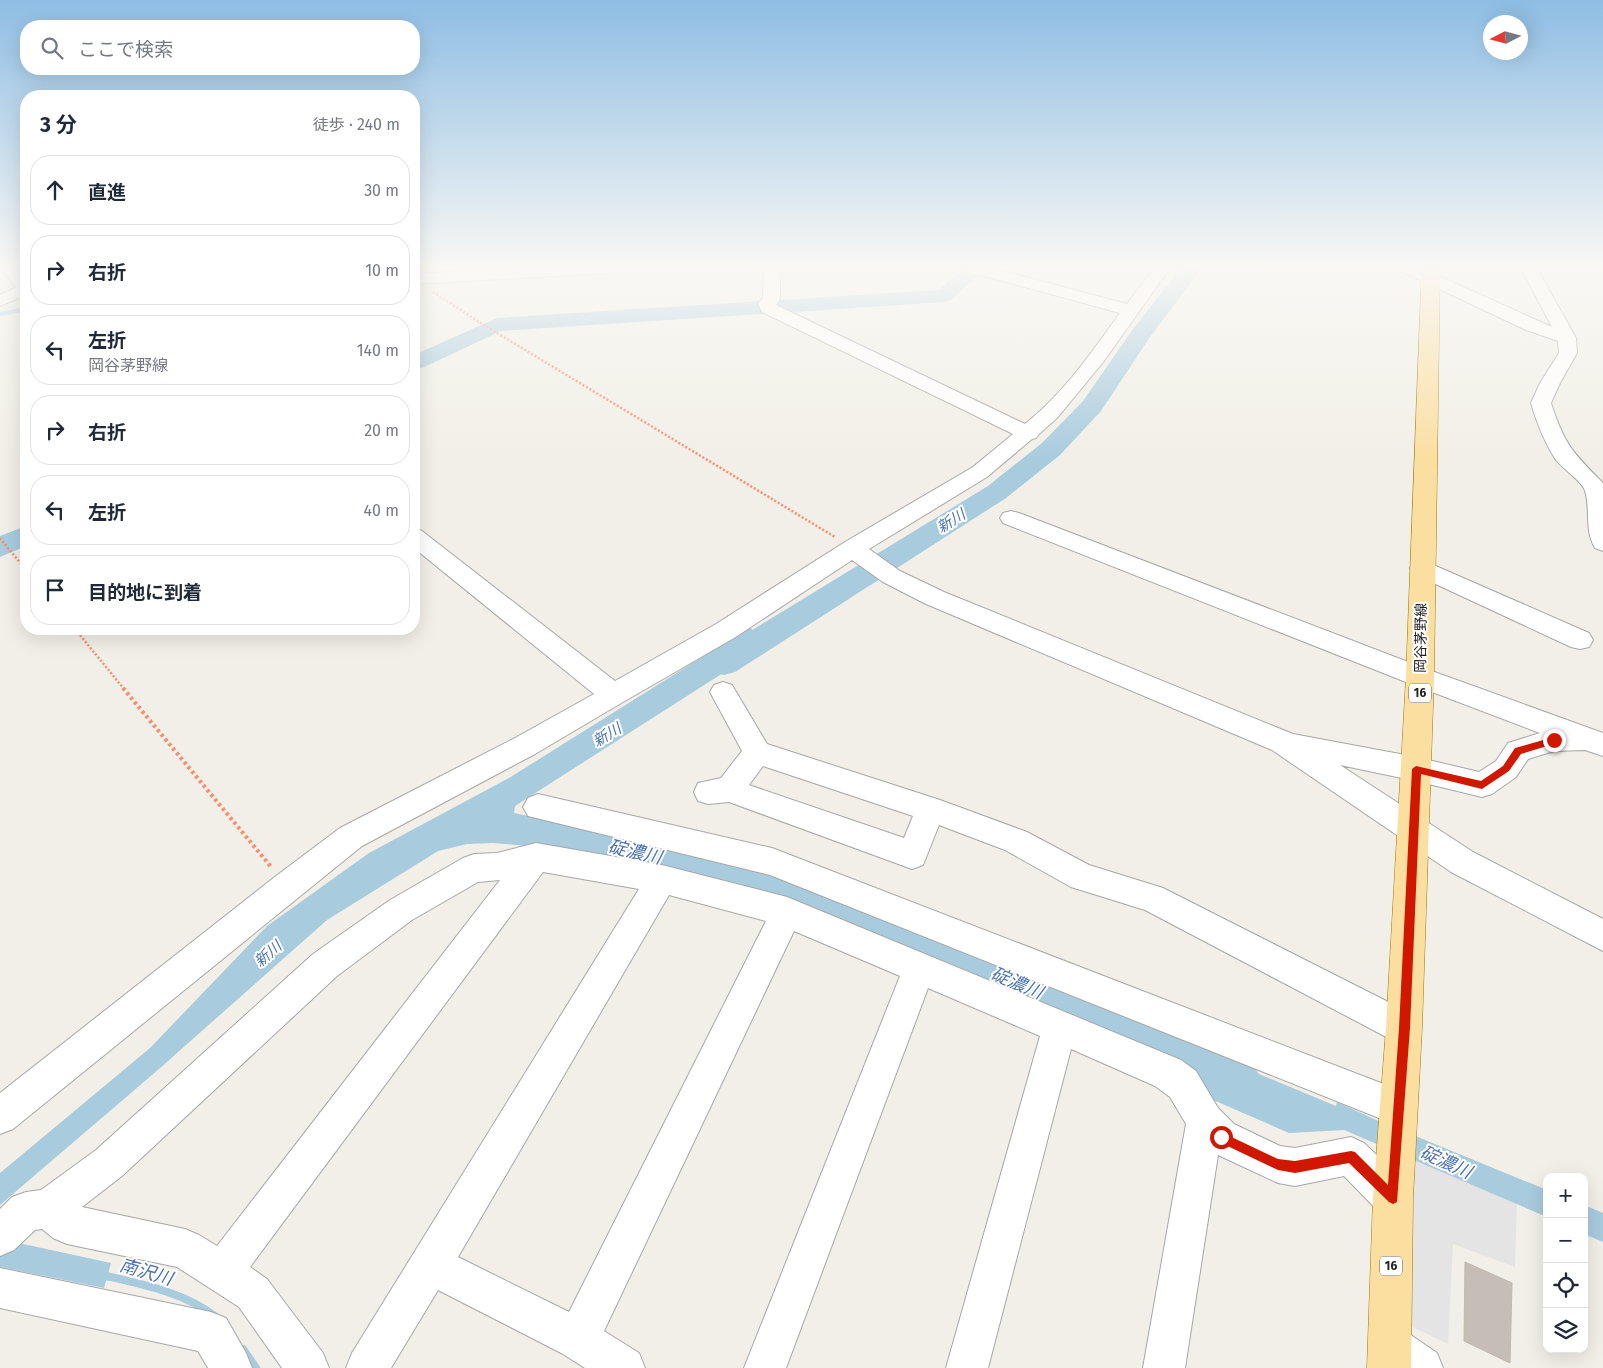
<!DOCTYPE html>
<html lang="ja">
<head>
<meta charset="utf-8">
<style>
	body { margin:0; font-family:"Fira Sans","Noto Sans JP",sans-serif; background:#f2f2f3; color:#1f2937 }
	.controls { position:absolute; right:15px; bottom:15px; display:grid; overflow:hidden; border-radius:10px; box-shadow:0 5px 20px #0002 }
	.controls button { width:45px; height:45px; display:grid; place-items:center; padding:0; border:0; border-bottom:1px solid #e0e1e3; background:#fff; color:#1f2937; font:25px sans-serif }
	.compass { position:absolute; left:1483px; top:15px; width:45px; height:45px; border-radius:50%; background:#fff; box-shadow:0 5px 20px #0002; rotate:264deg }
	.stop { position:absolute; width:15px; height:15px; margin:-11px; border:4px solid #d01801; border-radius:50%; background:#fff }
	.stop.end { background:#d01801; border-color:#fff; box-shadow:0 1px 5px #0008 }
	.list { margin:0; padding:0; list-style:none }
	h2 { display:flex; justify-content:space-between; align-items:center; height:65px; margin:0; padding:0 20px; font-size:21px }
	h2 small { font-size:16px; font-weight:400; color:#747a83 }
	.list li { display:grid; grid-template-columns:32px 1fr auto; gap:15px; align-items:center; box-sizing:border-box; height:70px; margin:0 10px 10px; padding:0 10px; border:1px solid #e0e1e3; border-radius:20px }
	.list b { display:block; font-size:19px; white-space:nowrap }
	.list p { margin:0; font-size:16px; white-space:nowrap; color:#747a83 }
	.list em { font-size:16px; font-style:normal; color:#747a83 }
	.icon { flex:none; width:28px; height:28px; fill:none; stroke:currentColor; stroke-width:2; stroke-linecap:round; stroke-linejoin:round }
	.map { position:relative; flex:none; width:1603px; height:1368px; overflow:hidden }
	.search { position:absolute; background:#fff; box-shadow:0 5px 20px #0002; left:20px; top:20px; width:400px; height:55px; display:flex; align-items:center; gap:12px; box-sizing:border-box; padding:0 18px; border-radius:20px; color:#747a83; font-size:19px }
	.panel { position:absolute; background:#fff; box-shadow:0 5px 20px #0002; left:20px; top:90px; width:400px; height:545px; border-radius:20px }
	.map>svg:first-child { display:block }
	.parking { fill:#e4e4e4 }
	.water { fill:#a8cbde }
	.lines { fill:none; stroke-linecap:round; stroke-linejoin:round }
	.stream-far1 { stroke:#a8cbde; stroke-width:4 }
	.stream { stroke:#a8cbde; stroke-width:8 }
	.river { fill:#a8cbde; fill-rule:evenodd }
	.building { fill:#c6beb6; stroke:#c2b7a9 }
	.minor-casing { stroke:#a7a7a7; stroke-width:2 }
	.major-casing { stroke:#9c7a01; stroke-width:1 }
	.path-far1 { stroke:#f98d6f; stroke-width:2.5; stroke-dasharray:2 2; stroke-linecap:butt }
	.path { stroke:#f98d6f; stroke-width:4; stroke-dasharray:3 3; stroke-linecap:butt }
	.minor { fill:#fff; fill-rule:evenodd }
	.major { fill:#fbdfa1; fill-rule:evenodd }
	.route { fill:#d01801 }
	.labels { text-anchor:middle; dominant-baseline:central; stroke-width:4; stroke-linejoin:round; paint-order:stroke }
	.shield { fill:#fff; stroke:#636363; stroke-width:1 }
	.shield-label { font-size:12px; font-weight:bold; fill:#202020 }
	.street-label { font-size:14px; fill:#202020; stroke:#fff }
	.water-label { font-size:15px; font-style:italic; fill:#4c73b0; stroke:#fff }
	.near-water-label { font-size:18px; font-style:italic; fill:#4c73b0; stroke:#fff }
</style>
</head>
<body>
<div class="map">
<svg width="1603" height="1368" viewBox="0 0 1603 1368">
	<rect width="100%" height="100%" fill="#f1efe7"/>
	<path class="parking" d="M1416,1158L1517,1203L1515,1267L1453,1244L1448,1344L1390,1316L1410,1201Z"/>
	<path class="water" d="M750,627L765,646L515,806L514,813L630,837L807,884L1250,1063L1259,1074L1336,1106L1337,1102L1374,1119L1547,1190V1217L1344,1130L1289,1133L1204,1096L1186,1066L949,963L810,913L616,859L576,850L493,843L467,844L438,851L327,920L159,1069L0,1205V1173L150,1048L267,926L369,853L509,778Z
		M1584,1205L1603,1213V1242L1584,1234Z
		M0,1239L111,1263L104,1288L0,1267Z"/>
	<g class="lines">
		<path class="stream-far1" d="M0,314L26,309"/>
		<path class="stream" d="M102,1275C141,1284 184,1292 216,1317
			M243,1349L256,1368"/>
		<path class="river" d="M965,268H987L951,300L944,302L501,331L422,368L414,370V355L497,318L938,290Z
			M1181,268H1202L1150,337L1101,411L1060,455L1006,498L735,672L724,675L713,672L708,663L713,654L988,486L1042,443L1083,401L1133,329Z
			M26,526V546L0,557V536Z"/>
	</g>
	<path class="building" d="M1465,1262L1512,1283L1510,1363L1464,1341Z"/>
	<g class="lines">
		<g class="minor-casing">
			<path id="minor" d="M1,268H18L26,279V295L0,306V295L16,287Z
				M519,268H617L615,271L609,273L414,284V274Z
				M764,268H780V299L776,305L1025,424C1063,394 1092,352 1120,313L966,271L964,268H991L1127,304L1154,268H1170L1104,361L1057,418L1039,434L1036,438L1032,439L987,477L869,549L900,571L944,592L1293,734L1416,757L1479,772L1496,761L1508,743L1540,733L1411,684L1003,523L1000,518L1003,513L1011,511L1019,513L1429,670L1603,733V756L1585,750L1554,751L1528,759L1516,777L1492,794L1482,797L1416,781L1340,765L1473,852L1603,919V951L1451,872L1272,750L926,604L883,582L852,560L734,638L623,702L535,754L362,846L13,1129L0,1134V1093L276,876L340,828L515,738L594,694L414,548V528L422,531L615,681L716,624L845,542L973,467L1013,434L762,312L758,303L763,298Z
				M1399,268H1421L1552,327L1524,274V268H1540V274L1576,338L1577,353L1560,383L1551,403C1564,444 1573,453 1603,483V551L1595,548C1584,530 1591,510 1585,491C1583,482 1563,469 1556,460C1544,442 1537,423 1531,403L1540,383L1559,353L1558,341L1526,330L1401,271Z
				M1422,560L1589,633L1593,640L1589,647L1580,649L1571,647L1414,574L1410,568L1414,562Z
				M723,682L732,685L767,744L940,800L1027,832L1089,865L1163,888L1416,1016L1421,1028L1416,1040L1404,1045L1392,1040L1145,910L1071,887L1005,850L939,825L923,865L912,869L729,802L708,804L698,801L694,792L698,783L721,778L742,751L710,692L714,685ZM763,766L913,816L904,838L749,785Z
				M538,794L772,848L1399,1090L1412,1095L1417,1108L1412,1121L1399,1126L770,875L528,816L523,807L528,798Z
				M536,843L662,865L787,897L1181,1060L1196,1071L1218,1108L1234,1124L1280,1146L1295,1148L1351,1137L1364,1143L1407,1184L1412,1198L1407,1212L1393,1217L1379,1212L1344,1176L1295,1186L1278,1183L1218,1155L1185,1368H1143L1186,1124L1170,1097L1155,1086L1071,1049L988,1368H946L1040,1036L928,988L786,1368H744L900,976L794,931L604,1331L639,1353L645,1368H585L563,1354L438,1290L391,1368H346L352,1353L639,889L543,872L250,1267L267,1279L323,1353L329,1368H282L239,1307L177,1267L67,1244L53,1238L42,1229L35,1230L14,1250L0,1256V1209L12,1197L26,1192L41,1190L96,1150L313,954L390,900L463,858L474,854L497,853ZM500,880L217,1246L199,1235L185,1229L82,1207L122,1176L337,976L412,920L478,882ZM669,895L766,921L569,1312L458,1257Z
				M0,1268L211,1312L226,1318L246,1353L252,1368H208L198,1351L0,1308Z
				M1390,1325L1405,1331L1437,1353L1443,1368H1385L1375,1361L1369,1346L1375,1331Z"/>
		</g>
		<g class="major-casing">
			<path id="major" d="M1422,268H1440L1434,677L1422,1028L1413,1198L1411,1368H1367L1373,1198L1386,1028L1406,677Z"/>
		</g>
		<path class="path-far1" d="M433,292L487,327L835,537
			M0,538L26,570
			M75,629L124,689"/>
		<path class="path" d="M123,688L272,868"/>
		<use href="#minor" class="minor"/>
		<use href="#major" class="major"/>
	</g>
	<linearGradient id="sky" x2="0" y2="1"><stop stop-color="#8ebde4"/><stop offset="0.58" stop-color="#f9f8f4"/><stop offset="1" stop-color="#f9f8f4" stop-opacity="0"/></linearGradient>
	<rect width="1603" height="460" fill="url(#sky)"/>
	<path class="route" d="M1554,737L1557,738V743L1521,754L1509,771L1482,789L1421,774L1410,1028L1397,1202L1393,1204L1389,1202L1349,1163L1295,1173L1278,1170L1217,1141L1215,1137L1217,1133L1221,1132L1278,1159L1295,1161L1351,1151L1355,1152L1388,1185L1399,1028L1412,769L1416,766L1481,781L1503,766L1515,748Z"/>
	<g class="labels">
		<g class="shield">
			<rect x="1409" y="683.5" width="22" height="19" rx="4"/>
			<rect x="1380" y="1256.5" width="22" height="19" rx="4"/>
		</g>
		<g class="shield-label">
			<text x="1420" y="693">16</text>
			<text x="1391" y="1266">16</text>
		</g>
		<g class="street-label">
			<text transform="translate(1421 638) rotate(-89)">岡谷茅野線</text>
		</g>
		<g class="water-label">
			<text transform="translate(951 521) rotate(-32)">新川</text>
			<text transform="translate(607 735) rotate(-31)">新川</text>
			<text transform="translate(268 954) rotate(-41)">新川</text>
		</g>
		<g class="near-water-label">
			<text transform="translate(635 852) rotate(13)">碇濃川</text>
			<text transform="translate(1017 983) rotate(23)">碇濃川</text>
			<text transform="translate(1446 1162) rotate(24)">碇濃川</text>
			<text transform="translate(146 1272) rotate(16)">南沢川</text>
		</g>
	</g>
</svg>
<div class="controls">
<button>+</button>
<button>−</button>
<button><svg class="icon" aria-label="locate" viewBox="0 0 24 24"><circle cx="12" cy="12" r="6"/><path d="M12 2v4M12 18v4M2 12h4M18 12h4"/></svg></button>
<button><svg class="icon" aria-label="layers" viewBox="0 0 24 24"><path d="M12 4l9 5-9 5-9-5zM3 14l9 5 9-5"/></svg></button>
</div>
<svg class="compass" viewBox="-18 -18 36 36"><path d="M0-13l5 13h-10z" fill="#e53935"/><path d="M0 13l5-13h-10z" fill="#747a83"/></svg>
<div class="stop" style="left:1221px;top:1137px"></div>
<div class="stop end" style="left:1554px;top:740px"></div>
<div class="search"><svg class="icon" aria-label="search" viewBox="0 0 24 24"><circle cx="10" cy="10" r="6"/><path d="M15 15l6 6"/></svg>ここで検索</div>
<section class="panel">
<h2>3 分<small>徒歩 · 240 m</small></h2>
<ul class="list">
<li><svg class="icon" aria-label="ahead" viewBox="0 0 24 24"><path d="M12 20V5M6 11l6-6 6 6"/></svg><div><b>直進</b></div><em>30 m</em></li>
<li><svg class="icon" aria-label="right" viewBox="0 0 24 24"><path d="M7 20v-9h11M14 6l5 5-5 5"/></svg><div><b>右折</b></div><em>10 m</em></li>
<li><svg class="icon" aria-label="left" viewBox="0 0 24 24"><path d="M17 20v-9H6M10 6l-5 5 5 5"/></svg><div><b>左折</b><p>岡谷茅野線</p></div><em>140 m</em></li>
<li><svg class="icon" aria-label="right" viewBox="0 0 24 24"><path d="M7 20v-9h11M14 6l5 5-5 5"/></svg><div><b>右折</b></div><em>20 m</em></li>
<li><svg class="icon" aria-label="left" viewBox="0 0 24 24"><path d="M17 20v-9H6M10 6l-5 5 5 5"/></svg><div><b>左折</b></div><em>40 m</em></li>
<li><svg class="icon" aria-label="arrive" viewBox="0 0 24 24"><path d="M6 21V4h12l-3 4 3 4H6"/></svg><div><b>目的地に到着</b></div></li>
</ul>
</section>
</div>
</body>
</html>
